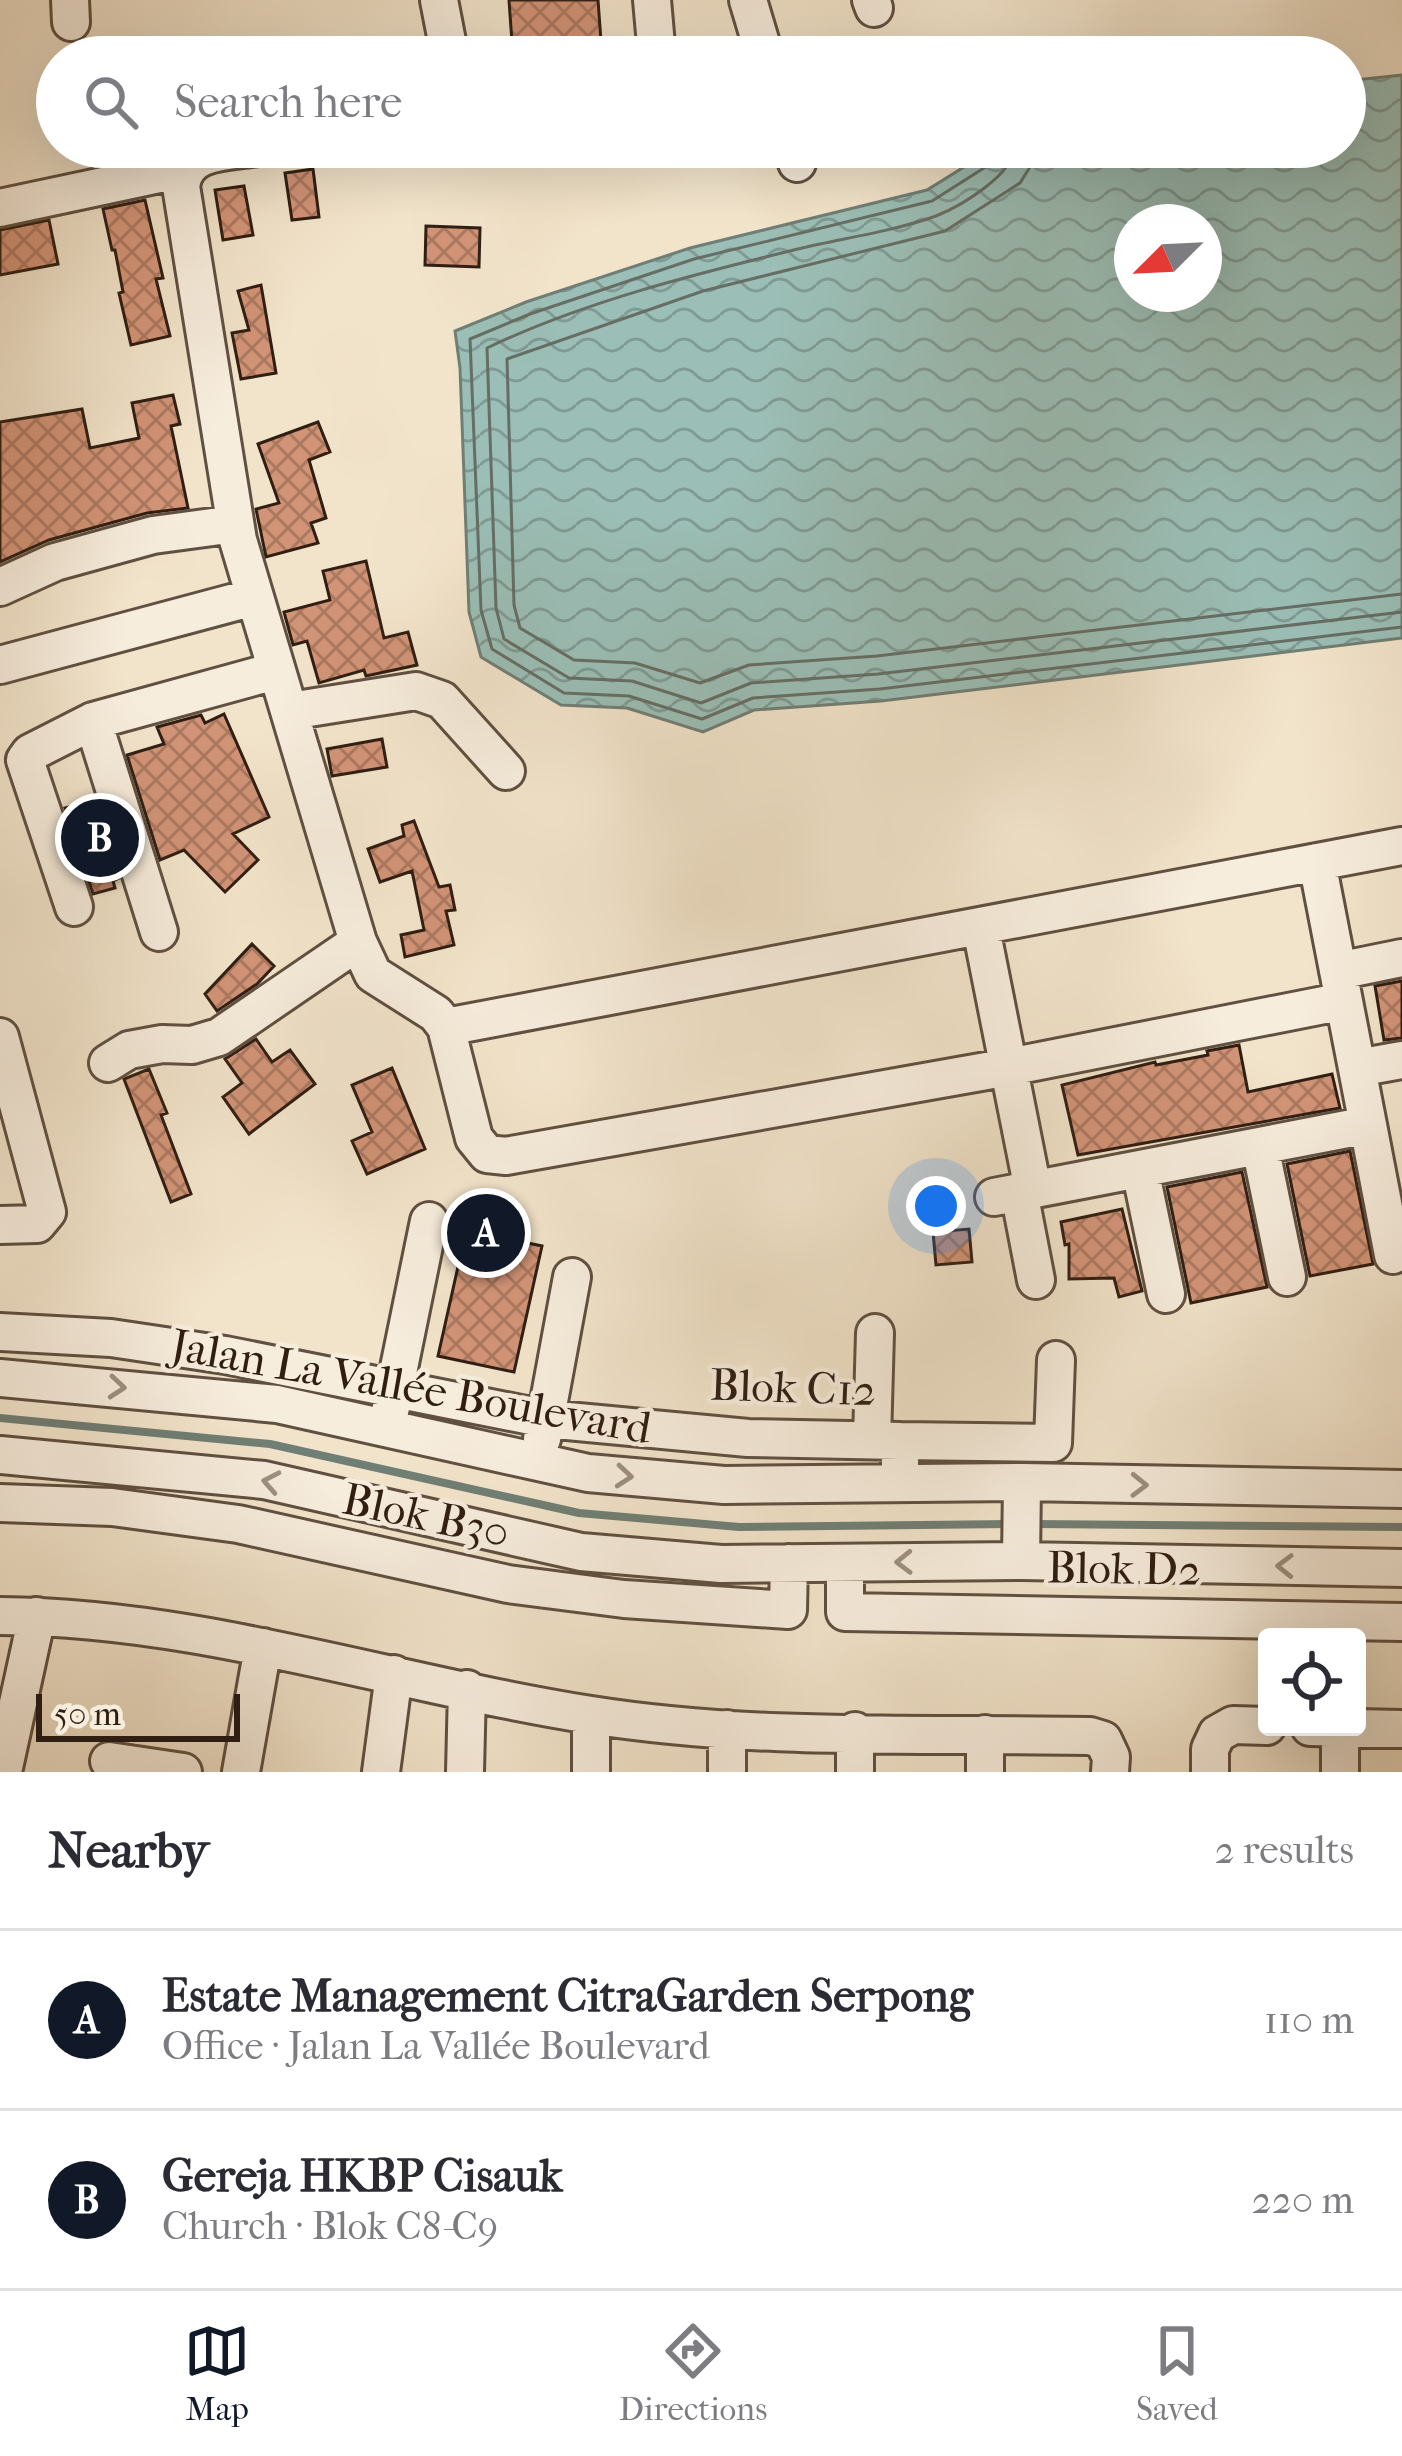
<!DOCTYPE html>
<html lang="en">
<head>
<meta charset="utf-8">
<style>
	body { margin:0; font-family:"IM FELL French Canon",serif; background:#f2f2f3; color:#2b2b33 }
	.controls { position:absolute; right:36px; bottom:36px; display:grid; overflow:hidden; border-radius:12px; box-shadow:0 12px 48px #0002 }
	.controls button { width:108px; height:108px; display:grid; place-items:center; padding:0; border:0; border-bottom:3px solid #e1e1e2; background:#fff; color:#2b2b33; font:60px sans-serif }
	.compass { position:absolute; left:1114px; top:204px; width:108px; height:108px; border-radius:50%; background:#fff; box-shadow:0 12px 48px #0002; rotate:246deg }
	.scale { position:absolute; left:36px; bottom:30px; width:204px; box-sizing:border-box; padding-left:12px; border:6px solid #301e13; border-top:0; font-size:33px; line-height:42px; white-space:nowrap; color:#301e13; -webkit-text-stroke:9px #f7eddd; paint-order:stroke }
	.you { position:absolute; left:936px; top:1206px; width:42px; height:42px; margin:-30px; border:9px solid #fff; border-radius:50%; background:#1a73e8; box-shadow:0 0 0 18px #1a73e833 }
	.badge { display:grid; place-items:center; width:78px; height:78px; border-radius:50%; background:#111827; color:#fff; font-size:39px; font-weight:700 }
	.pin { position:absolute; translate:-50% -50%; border:6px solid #fff; box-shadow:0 3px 12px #0006 }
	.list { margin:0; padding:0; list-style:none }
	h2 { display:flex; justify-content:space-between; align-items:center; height:156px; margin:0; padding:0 48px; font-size:51px }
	h2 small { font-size:39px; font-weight:400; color:#7c7c81 }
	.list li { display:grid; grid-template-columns:78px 1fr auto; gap:36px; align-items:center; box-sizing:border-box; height:180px; padding:0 48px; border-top:3px solid #e1e1e2 }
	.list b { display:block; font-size:45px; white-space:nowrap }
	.list p { margin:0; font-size:39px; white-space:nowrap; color:#7c7c81 }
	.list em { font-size:39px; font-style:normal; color:#7c7c81 }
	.icon { flex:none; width:66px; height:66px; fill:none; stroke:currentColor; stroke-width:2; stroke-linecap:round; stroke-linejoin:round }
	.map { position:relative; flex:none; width:1402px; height:1772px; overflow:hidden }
	.search { position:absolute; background:#fff; box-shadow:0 12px 48px #0002; left:36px; right:36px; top:36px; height:132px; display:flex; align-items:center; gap:30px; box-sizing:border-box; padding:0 42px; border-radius:66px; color:#7c7c81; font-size:45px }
	.sheet { height:516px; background:#fff }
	nav { display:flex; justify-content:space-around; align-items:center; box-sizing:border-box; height:168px; border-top:3px solid #e1e1e2; background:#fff; font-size:33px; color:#7c7c81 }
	nav a { display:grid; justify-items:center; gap:6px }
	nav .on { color:#111827 }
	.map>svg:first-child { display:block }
	.water { fill:url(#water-waves); stroke:#707f75; stroke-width:3; fill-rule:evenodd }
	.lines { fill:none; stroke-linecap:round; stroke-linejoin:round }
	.shore { stroke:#666e65; stroke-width:3 }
	.stream { stroke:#707f75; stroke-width:8 }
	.building { fill:url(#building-cross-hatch); stroke:#301e13; stroke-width:3 }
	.minor-casing { stroke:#605041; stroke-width:42 }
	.minor { stroke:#f7eddd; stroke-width:36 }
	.oneway { stroke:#9d9082 }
	.labels { text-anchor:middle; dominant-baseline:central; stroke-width:9; stroke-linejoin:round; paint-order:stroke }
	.street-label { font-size:45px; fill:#301e13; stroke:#f7eddd }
</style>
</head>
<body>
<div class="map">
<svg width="1402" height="1772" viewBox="0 0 1402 1772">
	<defs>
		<pattern id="water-waves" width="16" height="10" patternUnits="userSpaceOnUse" patternTransform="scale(3)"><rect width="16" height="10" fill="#9bbfb7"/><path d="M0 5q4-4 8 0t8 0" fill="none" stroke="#7f9b94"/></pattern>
		<pattern id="building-cross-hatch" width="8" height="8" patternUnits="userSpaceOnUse" patternTransform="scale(3)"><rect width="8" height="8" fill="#d29477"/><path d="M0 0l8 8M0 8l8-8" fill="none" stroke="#ab7860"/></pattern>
	</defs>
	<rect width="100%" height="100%" fill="#f2e4cb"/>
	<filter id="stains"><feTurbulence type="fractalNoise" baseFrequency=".00167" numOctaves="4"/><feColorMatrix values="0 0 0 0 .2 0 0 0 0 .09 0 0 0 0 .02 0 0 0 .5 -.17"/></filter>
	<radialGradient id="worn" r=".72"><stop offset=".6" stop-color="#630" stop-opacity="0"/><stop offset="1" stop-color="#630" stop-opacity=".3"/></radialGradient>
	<path class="water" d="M1402,75V638L881,701L754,710L703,732L627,708L561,705L481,657L469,612L460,368L455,331L526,302L690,248L927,190L996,147H1345V81ZM1132,222H1204V294H1132Z"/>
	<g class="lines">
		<path class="shore" d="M1000,147L995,161L932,201L694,259L530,314L470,339L481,610L492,649L564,693L629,696L702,719L753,698L880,689L1402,627
			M1015,147C1013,175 961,206 936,216C894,231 845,238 802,248C696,274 585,301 487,348L496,608L504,639L569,678L632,681L701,703L751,683L878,674L1402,612
			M1033,147L1030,167L1020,183L945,231L703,291L507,359L514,605L520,628L574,660L635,663L700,683L749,665L877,656L1402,594"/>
		<path class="stream" d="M0,1418L270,1444L579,1513L739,1527L1011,1524
			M1032,1524L1402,1527"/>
	</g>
	<path class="building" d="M509,0H598L602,55L513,57Z
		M313,169L319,217L292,220L285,173Z
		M244,186L253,235L223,240L215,190Z
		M145,200L163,278L156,279L170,336L131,345L119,293L123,292L115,250H112L103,209Z
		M49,220L58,264L0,275V230Z
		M426,226L480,228L479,267L425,265Z
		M261,285L276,373L241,379L232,333L249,330L238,291Z
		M173,395L180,424L171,426L188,508L147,513L49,540L0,562V422L82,409L90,448L139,438L132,403Z
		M318,422L330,452L309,460L326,518L311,523L318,543L266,557L256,509L279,503L258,444Z
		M366,561L384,638L408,632L417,665L366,676L364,670L319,683L307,641L293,645L284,612L330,600L323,571Z
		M224,714L269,817L233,834L258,860L225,892L184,850L160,860L127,755L164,744L157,727L201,715L205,723Z
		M382,739L387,767L332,776L327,749Z
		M94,800L119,878L113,881L115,888L93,894L65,808Z
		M414,821L439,887L450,885L455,910L446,911L454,945L405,957L401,935L424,930L412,871L380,882L368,849L404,836L402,825Z
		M252,944L274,966L257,984L217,1011L205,994Z
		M1402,981V1038L1384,1040L1375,986Z
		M256,1039L272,1062L290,1050L315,1084L249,1134L223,1097L242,1083L225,1059Z
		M1239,1045L1248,1092L1332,1074L1340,1108L1078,1155L1062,1085L1155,1062L1156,1065L1208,1055L1207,1051Z
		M392,1068L425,1149L367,1174L352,1141L372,1132L352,1085Z
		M149,1069L167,1113L161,1115L191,1194L171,1202L124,1079Z
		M1350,1151L1373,1264L1310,1276L1287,1164Z
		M1242,1172L1267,1287L1191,1303L1167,1187Z
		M1122,1209L1142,1291L1119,1297L1114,1278L1069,1279V1244L1065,1245L1061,1222Z
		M470,1213L508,1221L504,1238L542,1246L514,1372L438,1356Z
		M969,1229L972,1262L936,1265L933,1232Z"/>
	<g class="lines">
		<g class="minor-casing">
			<path id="minor" d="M70,0L71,22
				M439,0L450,57
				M748,0L765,57
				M871,0L874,8
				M646,57L656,45L652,0
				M259,147C227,152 186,149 181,186L238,540L358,942L373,974L436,1014L446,1027L474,1138L487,1154L506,1156L1009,1067L1344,1001
				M792,147L797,163
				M0,208L183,169
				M0,587L55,562L153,535L235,524
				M0,665L254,597
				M290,711L416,691L442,700L506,771
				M93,721L159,932
				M74,907L25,760L30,753L93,721L275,671
				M981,928L1033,1190
				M1338,971L1402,958
				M446,1027L1402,846
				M0,1037L47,1212L37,1224L0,1225
				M108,1063L129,1050L162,1044L192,1045L219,1037L358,942
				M1357,1068L1402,1060
				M1368,1125L1393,1255
				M1260,1146L1287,1277
				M1140,1169L1166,1294
				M1019,1192L1036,1280
				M994,1197L1368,1125L1317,862
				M0,1332L111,1338L225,1355L546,1419L748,1438L900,1441V1483
				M0,1378L277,1404L588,1473L724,1485L1022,1482L1402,1489
				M390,1412L429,1221
				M542,1439L572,1277
				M872,1440L875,1333
				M900,1441L1053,1443L1056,1360
				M0,1455L264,1480L581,1552L721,1564L1021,1561L1402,1568
				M0,1503L112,1507L238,1524L508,1584L624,1599L788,1610L789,1563
				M1021,1561L1022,1482
				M845,1563V1612L1402,1622
				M0,1616C201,1617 394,1684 591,1715C755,1741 925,1733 1090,1736L1103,1740L1111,1757L1110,1772
				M1310,1727L1402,1729
				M109,1761L183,1772
				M3,1772L37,1616
				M241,1772L263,1647
				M381,1772L394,1674
				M465,1772L467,1689
				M591,1772V1715
				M727,1772V1729
				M855,1772V1731
				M985,1772V1734
				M1210,1772V1749L1217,1734L1233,1725L1267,1726
				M1340,1772V1728"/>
		</g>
		<use href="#minor" class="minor"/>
	</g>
	<defs><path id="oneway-chevron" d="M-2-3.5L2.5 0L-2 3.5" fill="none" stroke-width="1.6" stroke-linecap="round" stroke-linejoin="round" transform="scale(3)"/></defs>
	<g class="oneway">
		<use href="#oneway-chevron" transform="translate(117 1387) rotate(5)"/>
		<use href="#oneway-chevron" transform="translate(624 1476) rotate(5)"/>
		<use href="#oneway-chevron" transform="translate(271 1482) rotate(-169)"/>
		<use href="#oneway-chevron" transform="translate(1139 1485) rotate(1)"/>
		<use href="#oneway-chevron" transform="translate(904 1562) rotate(179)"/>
		<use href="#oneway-chevron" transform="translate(1285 1566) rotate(-179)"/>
	</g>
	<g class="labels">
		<g class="street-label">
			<text transform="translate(411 1387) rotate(10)">Jalan La Vallée Boulevard</text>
			<text transform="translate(793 1388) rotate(2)">Blok C12</text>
			<text transform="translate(426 1516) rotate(12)">Blok B30</text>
			<text transform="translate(1124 1569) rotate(1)">Blok D2</text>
		</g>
	</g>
	<rect width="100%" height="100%" filter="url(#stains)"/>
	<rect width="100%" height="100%" fill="url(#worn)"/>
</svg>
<div class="controls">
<button><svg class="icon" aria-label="locate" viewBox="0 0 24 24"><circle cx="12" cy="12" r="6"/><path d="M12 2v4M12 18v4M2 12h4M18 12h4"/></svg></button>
</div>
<svg class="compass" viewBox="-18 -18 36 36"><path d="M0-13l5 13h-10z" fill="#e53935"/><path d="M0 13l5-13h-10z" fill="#7c7c81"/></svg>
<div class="scale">50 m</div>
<div class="you"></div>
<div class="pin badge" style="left:486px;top:1233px">A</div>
<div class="pin badge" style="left:100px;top:838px">B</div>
<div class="search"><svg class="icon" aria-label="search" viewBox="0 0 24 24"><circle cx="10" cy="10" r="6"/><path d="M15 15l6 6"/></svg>Search here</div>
</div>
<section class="sheet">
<h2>Nearby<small>2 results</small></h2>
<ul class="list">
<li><span class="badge">A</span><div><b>Estate Management CitraGarden Serpong</b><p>Office · Jalan La Vallée Boulevard</p></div><em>110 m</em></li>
<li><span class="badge">B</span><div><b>Gereja HKBP Cisauk</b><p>Church · Blok C8-C9</p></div><em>220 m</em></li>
</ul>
</section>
<nav>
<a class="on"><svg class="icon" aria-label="map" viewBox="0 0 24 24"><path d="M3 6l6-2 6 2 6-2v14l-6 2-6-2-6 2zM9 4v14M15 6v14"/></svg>Map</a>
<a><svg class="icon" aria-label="directions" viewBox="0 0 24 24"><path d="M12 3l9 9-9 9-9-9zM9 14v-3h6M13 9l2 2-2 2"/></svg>Directions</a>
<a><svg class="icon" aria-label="saved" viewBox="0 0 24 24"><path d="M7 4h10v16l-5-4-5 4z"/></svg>Saved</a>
</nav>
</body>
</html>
